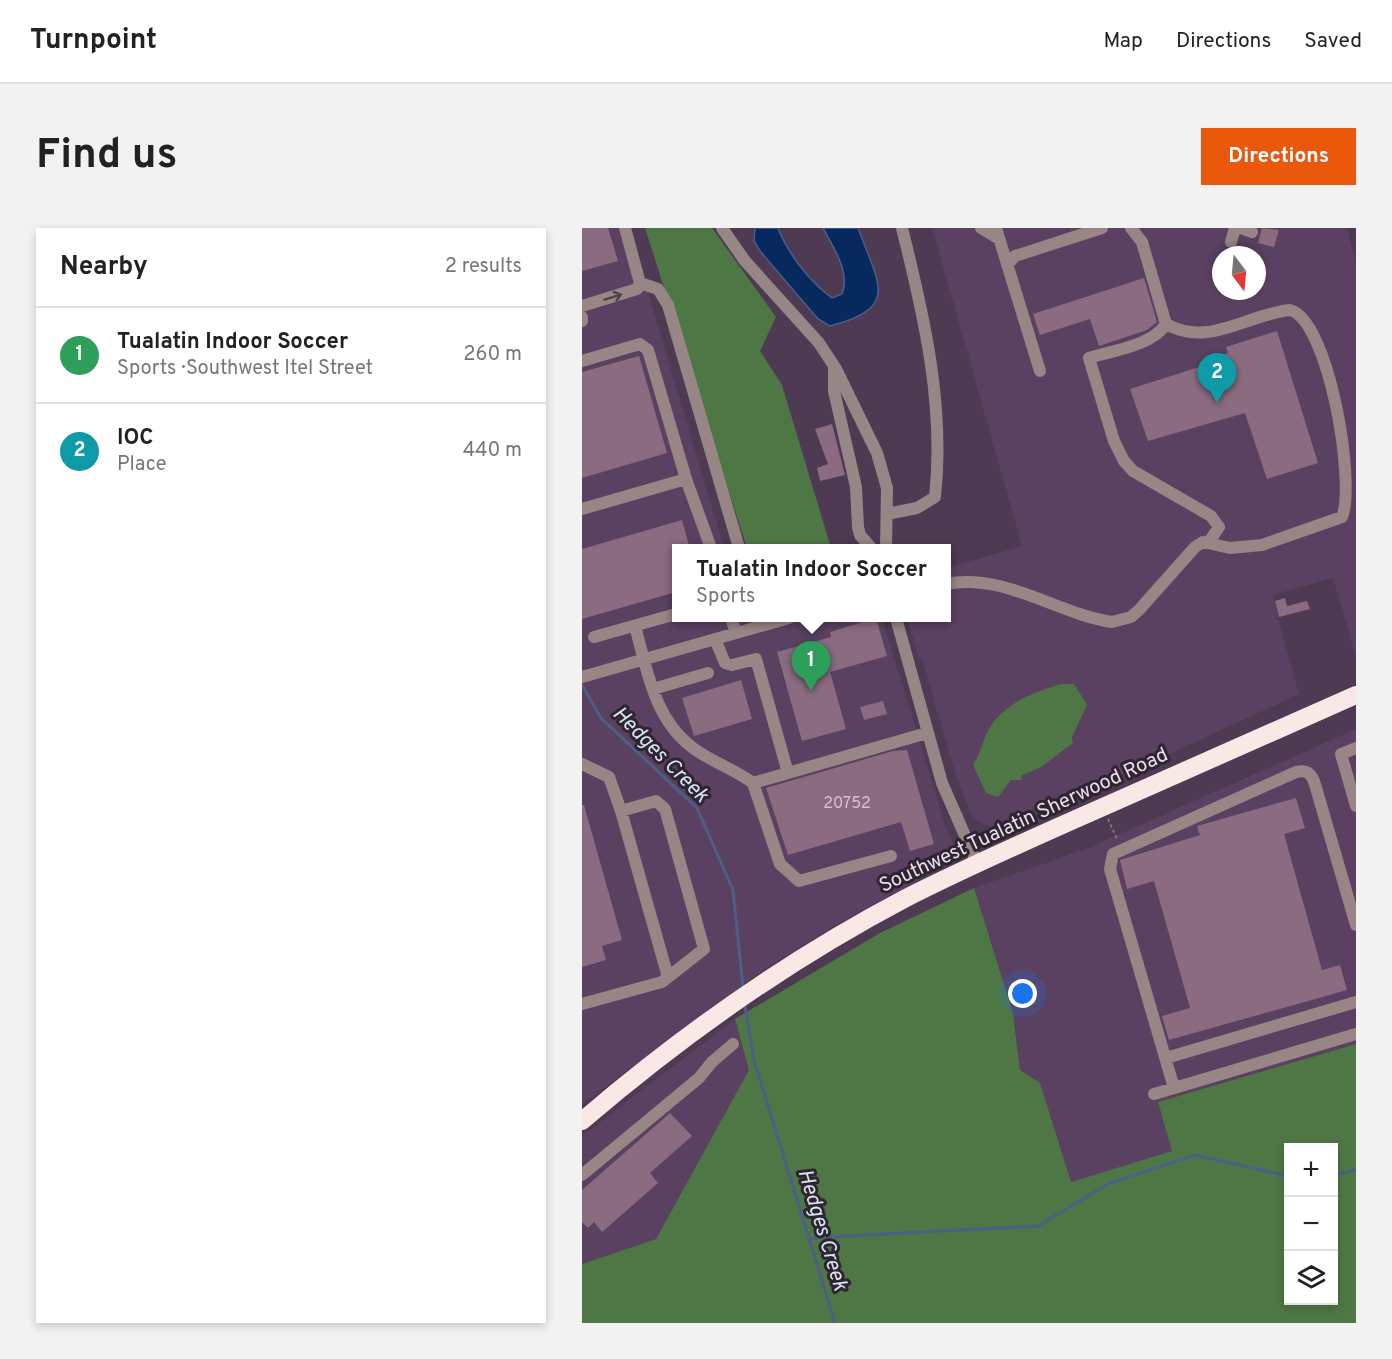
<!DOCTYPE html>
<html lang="en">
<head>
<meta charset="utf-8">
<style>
	body { margin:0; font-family:Overpass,sans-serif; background:#f2f2f2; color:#222 }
	.controls { position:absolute; right:18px; bottom:18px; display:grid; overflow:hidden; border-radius:0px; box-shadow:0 3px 9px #0003 }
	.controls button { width:54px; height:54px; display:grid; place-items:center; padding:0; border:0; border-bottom:2px solid #e0e0e0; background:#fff; color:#222; font:30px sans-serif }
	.compass { position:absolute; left:630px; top:18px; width:54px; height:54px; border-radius:50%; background:#fff; box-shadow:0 3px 9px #0003; rotate:164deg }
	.you { position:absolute; left:441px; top:766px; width:21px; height:21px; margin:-15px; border:4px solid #fff; border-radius:50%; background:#1a73e8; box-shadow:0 0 0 9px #1a73e833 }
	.badge { display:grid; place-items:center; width:39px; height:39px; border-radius:50%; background:#ea580c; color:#fff; font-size:20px; font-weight:700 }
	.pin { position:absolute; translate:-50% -50px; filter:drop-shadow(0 2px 3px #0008) }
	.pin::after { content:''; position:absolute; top:32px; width:21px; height:18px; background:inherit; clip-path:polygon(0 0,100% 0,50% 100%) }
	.popup { position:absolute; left:90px; top:316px; width:279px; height:78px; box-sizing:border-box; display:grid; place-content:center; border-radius:0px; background:#fff; filter:drop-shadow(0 2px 4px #0005); font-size:20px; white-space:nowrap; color:#767676 }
	.popup b { font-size:22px; color:#222 }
	.popup::after { content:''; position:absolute; left:50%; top:100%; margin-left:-12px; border:12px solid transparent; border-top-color:#fff }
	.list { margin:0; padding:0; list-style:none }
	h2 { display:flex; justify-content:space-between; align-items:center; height:78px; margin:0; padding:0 24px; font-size:26px }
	h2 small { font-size:20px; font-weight:400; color:#767676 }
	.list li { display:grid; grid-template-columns:39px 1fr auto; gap:18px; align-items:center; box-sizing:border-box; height:96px; padding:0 24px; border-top:2px solid #e0e0e0 }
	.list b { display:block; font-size:22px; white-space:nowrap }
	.list p { margin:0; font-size:20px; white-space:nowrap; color:#767676 }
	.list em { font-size:20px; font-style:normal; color:#767676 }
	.icon { flex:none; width:33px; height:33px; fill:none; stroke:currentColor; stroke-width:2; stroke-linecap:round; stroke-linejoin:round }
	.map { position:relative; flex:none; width:774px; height:1095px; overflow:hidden; border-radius:0px }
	header { display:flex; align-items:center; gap:36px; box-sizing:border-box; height:84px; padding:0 30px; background:#fff; border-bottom:2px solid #e0e0e0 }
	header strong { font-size:28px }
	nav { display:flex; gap:33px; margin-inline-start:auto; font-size:21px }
	.intro { display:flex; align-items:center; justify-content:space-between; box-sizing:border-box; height:144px; padding:0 36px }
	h1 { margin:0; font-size:42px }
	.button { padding:15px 27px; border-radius:0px; background:#ea580c; color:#fff; font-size:21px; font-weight:700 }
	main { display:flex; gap:36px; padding:0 36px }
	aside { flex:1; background:#fff; border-radius:0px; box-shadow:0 3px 9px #0003 }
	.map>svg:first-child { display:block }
	.built { fill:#5a4161; fill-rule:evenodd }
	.green { fill:#4f7745; fill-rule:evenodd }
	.water { fill:#07295d; stroke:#4b5f88; stroke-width:1.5 }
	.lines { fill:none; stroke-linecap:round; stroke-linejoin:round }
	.stream { stroke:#4b5f88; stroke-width:3 }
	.building { fill:#8a6b80 }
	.path { stroke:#98879c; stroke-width:1.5; stroke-dasharray:3 3; stroke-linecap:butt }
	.minor { stroke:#988585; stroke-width:12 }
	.highway { stroke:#fae8e7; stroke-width:18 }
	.oneway { stroke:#4e424a }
	.labels { text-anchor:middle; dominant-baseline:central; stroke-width:6; stroke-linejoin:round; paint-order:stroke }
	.number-label { font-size:16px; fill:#d3c1d2 }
	.street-label { font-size:20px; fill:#ebdeee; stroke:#2e2531 }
	.water-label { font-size:21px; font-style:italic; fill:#d9e4f5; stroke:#2e2531 }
</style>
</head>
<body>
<header>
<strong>Turnpoint</strong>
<nav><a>Map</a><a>Directions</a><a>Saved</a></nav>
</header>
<div class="intro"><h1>Find us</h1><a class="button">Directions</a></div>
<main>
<aside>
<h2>Nearby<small>2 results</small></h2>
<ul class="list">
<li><span class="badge" style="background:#2e9e5b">1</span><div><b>Tualatin Indoor Soccer</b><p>Sports · Southwest Itel Street</p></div><em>260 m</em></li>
<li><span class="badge" style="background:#0f9aa8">2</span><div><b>IOC</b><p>Place</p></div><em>440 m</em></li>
</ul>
</aside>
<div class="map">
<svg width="774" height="1095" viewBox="0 0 774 1095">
	<rect width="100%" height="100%" fill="#4e3a53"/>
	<path class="built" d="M0,0H47L142,320H94V390H300L365,603L378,630L252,698L183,741L0,876Z
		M350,0H765L774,35V429L751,350L690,367L717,466L553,542L496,561L409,599L391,591L372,542L340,431H337L325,390H364V340L440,318ZM639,27H675V63H639Z
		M774,501V816L576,874L591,923L489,954L458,855L438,842L431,785L392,660L504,621Z
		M153,791L167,842L74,1011L0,1036V908Z"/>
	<path class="green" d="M63,0H130L194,89L178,123L200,157L249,320H165Z
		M479,456H492L505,477L490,509L491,515L459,539L439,548L440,552H429L416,569L404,565L391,537C398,527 400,514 406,503C420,476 452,464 479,456Z
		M392,660L431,785L438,842L458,855L489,954L590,923L576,874L774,816V1095H0V1036L74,1011L167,842L153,791L298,705ZM706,920H752V1072H706Z"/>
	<path class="water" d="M173,0H196C206,26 228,54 250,70L260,66C269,45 251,19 241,0H276C296,55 319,80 248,98L236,91L178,23L172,13Z"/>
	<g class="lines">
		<path class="stream" d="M0,457L19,490L115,580L151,662L161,760
			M163,778L172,832L253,1095
			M752,947L774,942
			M228,1010L456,998L526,956L613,927L706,948"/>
	</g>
	<path class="building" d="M0,0H26L36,33L0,43Z
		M680,0L697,2L692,19L676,15Z
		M562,50L575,94L565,102L517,118L508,91L458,107L451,86Z
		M695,103L736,235L685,251L663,185L566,213L548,161L633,134L631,129L646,125L644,119Z
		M57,128L85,225L0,250V144Z
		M250,196L263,247L238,253L235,240L246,236L233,201Z
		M100,292L108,321H94V364L0,391V321Z
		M703,370L705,378L725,373L728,381L697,389L693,373Z
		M294,390L305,428L248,444L264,501L220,513L195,424L249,409L248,404Z
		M159,452L170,491L112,508L100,470Z
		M301,473L305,486L282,492L278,479Z
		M325,522L352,616L328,623L319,594L206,627L184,560L311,523Z
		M714,570L723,600L702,606L740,742L758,737L765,762L587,812L580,788L608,780L572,653L545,661L538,632L618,607L615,598Z
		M0,577H2L40,712L20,718L24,732L0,739Z
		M88,885L110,908L68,945L76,955L20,1004L12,994L6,1000L0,994V962Z"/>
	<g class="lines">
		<path class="path" d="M526,591L535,611"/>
		<path class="minor" d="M43,0L58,55
			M140,0L163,33L237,115L254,141L295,225L305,260L304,320
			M399,0L417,11
			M414,0L458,143
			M549,0L560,14L584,96C570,118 531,122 507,130L532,213L542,233L551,243L629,288L637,299L627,314
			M659,0L670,4
			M649,14L653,0
			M426,36L433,28L520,0
			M58,55L76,61L86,77L157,320
			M0,78L55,61L58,55
			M0,89V93
			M0,133L58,116L66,122L104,251
			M252,140V163L274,259L276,299L278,307L289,320
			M0,281L104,251L129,320
			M305,286L335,280L353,269C363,178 342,88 320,0
			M364,356C422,344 475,386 530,394L549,389L557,382L613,319L621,314L648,320L680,317L760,289C774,256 747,92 708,82C665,86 627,120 584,96
			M149,390L154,405
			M314,390L360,555L395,635
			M53,398C65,442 72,491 111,520C130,534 152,541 171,555L345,505
			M12,409L94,386
			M133,411L143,435L150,437L174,431L206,545
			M0,449L207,390
			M71,461L126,445
			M774,520L759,526L774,578
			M0,536L27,549L39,583L74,573L83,581L122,721L80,754L0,776
			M171,555L198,636L217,653L309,628
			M39,583L86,749
			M584,830L774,774
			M592,860L528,641L531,626L714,544C724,542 728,544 732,553L774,697
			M572,866L774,806
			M0,947L117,850L130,834L151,816"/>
		<path class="highway" d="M0,893C99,808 208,731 324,670C389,637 455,608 521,579C606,542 690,504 774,467"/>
	</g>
	<defs><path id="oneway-shaft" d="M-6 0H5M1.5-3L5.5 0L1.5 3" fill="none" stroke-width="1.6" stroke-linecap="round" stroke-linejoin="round" transform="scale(1.5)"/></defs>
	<use class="oneway" href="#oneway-shaft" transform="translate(31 69) rotate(-17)"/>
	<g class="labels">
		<g class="number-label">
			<text x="265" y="576">20752</text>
		</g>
		<g class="street-label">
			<text transform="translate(442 593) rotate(-25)">Southwest Tualatin Sherwood Road</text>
		</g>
		<g class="water-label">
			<text transform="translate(78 527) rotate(45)">Hedges Creek</text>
			<text transform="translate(240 1002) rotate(73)">Hedges Creek</text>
		</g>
	</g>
</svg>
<div class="controls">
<button>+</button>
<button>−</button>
<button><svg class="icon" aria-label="layers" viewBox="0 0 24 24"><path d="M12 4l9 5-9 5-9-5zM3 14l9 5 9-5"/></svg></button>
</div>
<svg class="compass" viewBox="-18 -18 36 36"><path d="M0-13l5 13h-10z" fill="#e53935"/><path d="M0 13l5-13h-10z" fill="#767676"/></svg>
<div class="you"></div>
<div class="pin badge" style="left:229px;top:463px;background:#2e9e5b">1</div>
<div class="popup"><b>Tualatin Indoor Soccer</b>Sports</div>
<div class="pin badge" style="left:635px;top:175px;background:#0f9aa8">2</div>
</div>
</main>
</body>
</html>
